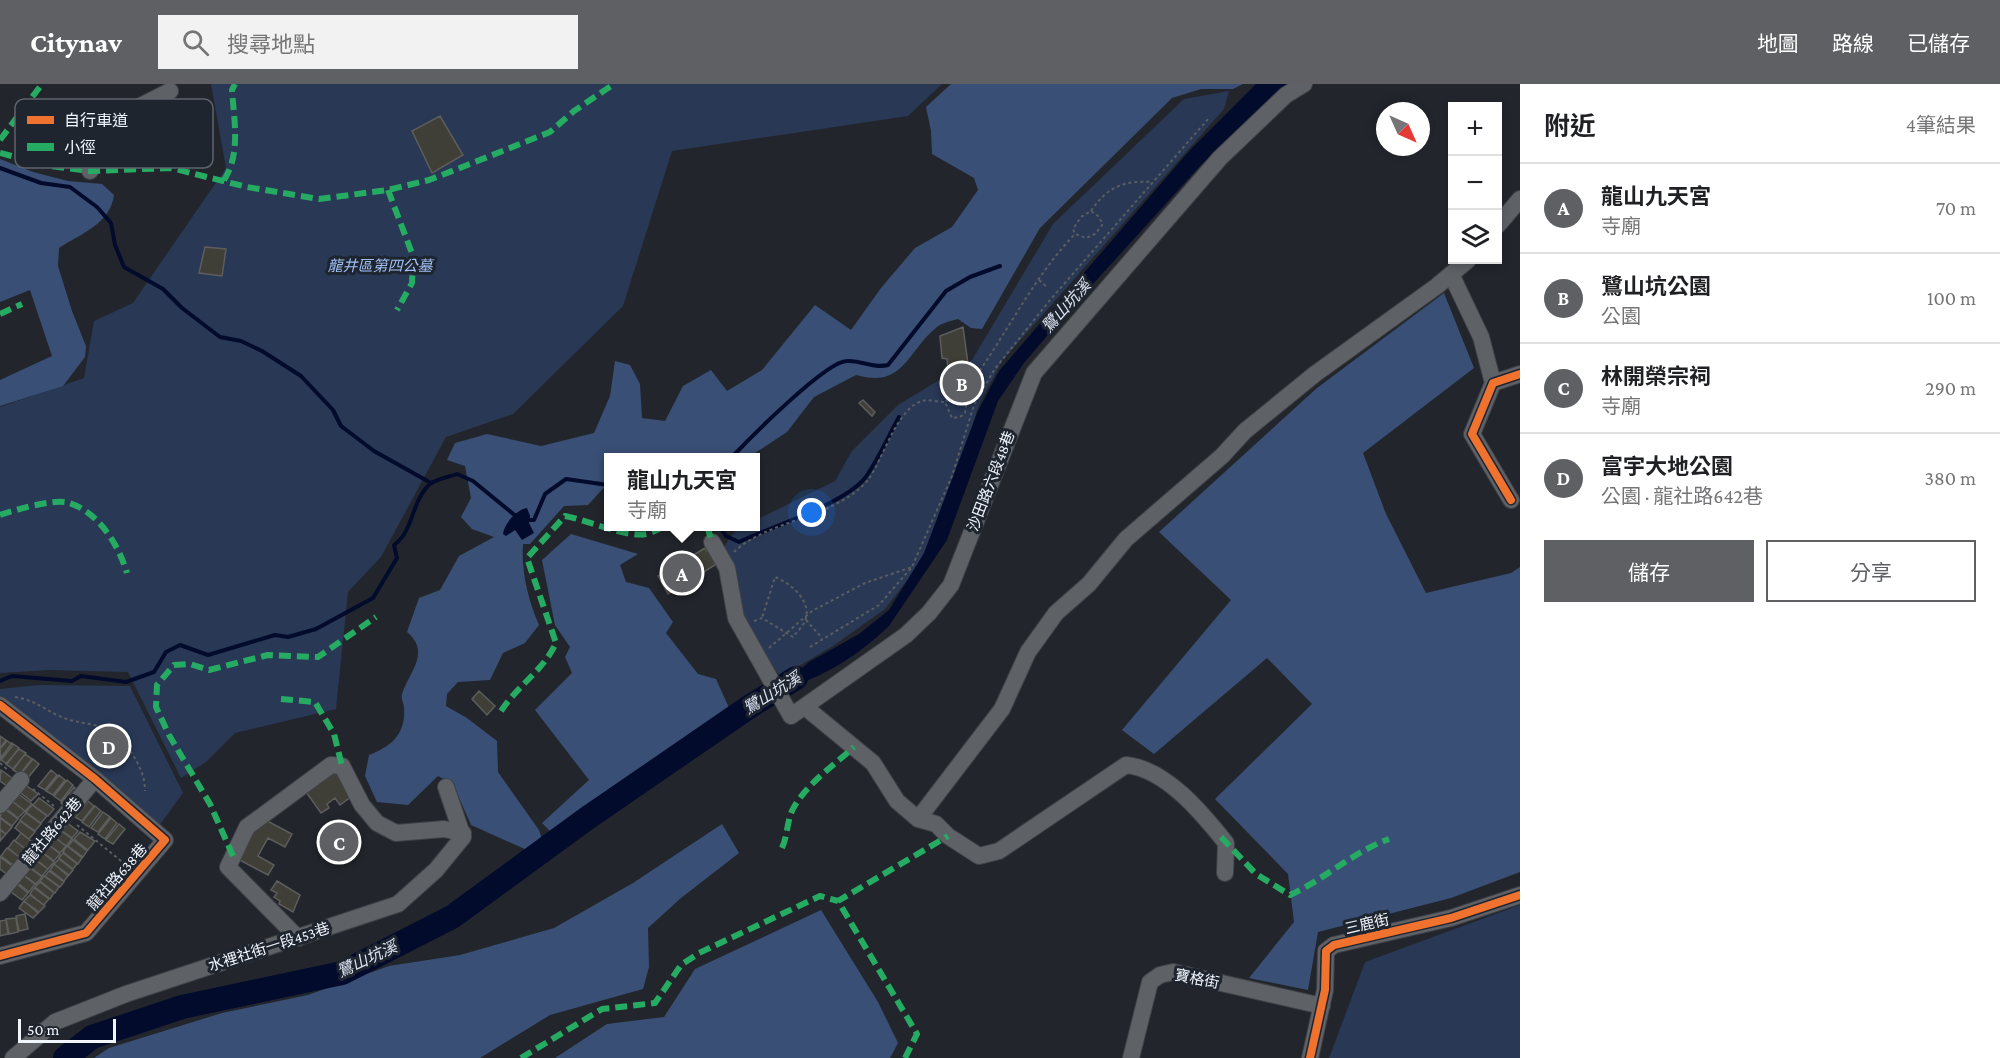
<!DOCTYPE html>
<html lang="zh-TW">
<head>
<meta charset="utf-8">
<style>
	body { margin:0; font-family:"Crimson Pro","Noto Sans TC",serif; background:#f2f2f2; color:#202124 }
	.controls { position:absolute; right:18px; top:18px; display:grid; overflow:hidden; border-radius:0px; box-shadow:0 3px 9px #0003 }
	.controls button { width:54px; height:54px; display:grid; place-items:center; padding:0; border:0; border-bottom:2px solid #e0e0e0; background:#fff; color:#202124; font:30px sans-serif }
	.compass { position:absolute; left:1376px; top:18px; width:54px; height:54px; border-radius:50%; background:#fff; box-shadow:0 3px 9px #0003; rotate:135deg }
	.scale { position:absolute; left:18px; bottom:15px; width:98px; box-sizing:border-box; padding-left:6px; border:3px solid #f1f5fc; border-top:0; font-size:16px; line-height:21px; white-space:nowrap; color:#f1f5fc; -webkit-text-stroke:4px #1f252f; paint-order:stroke }
	.you { position:absolute; left:812px; top:429px; width:21px; height:21px; margin:-15px; border:4px solid #fff; border-radius:50%; background:#1a73e8; box-shadow:0 0 0 9px #1a73e833 }
	.badge { display:grid; place-items:center; width:39px; height:39px; border-radius:50%; background:#5e6064; color:#fff; font-size:20px; font-weight:700 }
	.pin { position:absolute; translate:-50% -50%; border:3px solid #fff; box-shadow:0 2px 6px #0006 }
	.popup { position:absolute; left:604px; top:369px; width:156px; height:78px; box-sizing:border-box; display:grid; place-content:center; border-radius:0px; background:#fff; filter:drop-shadow(0 2px 4px #0005); font-size:20px; white-space:nowrap; color:#757577 }
	.popup b { font-size:22px; color:#202124 }
	.popup::after { content:''; position:absolute; left:50%; top:100%; margin-left:-12px; border:12px solid transparent; border-top-color:#fff }
	.list { margin:0; padding:0; list-style:none }
	h2 { display:flex; justify-content:space-between; align-items:center; height:78px; margin:0; padding:0 24px; font-size:26px }
	h2 small { font-size:20px; font-weight:400; color:#757577 }
	.list li { display:grid; grid-template-columns:39px 1fr auto; gap:18px; align-items:center; box-sizing:border-box; height:90px; padding:0 24px; border-top:2px solid #e0e0e0 }
	.list b { display:block; font-size:22px; white-space:nowrap }
	.list p { margin:0; font-size:20px; white-space:nowrap; color:#757577 }
	.list em { font-size:20px; font-style:normal; color:#757577 }
	.actions { display:flex; gap:12px; padding:18px 24px }
	.actions a { flex:1; padding:14px 0; border:2px solid #5e6064; border-radius:0px; text-align:center; font-size:21px; color:#5e6064 }
	.actions .main { background:#5e6064; color:#fff }
	.icon { flex:none; width:33px; height:33px; fill:none; stroke:currentColor; stroke-width:2; stroke-linecap:round; stroke-linejoin:round }
	.map { position:relative; flex:none; width:1520px; height:974px; overflow:hidden }
	header { display:flex; align-items:center; gap:36px; box-sizing:border-box; height:84px; padding:0 30px; background:#5e6064; color:#fff }
	header strong { font-size:28px }
	nav { display:flex; gap:33px; margin-inline-start:auto; font-size:21px }
	.search { width:420px; height:54px; background:#f2f2f2; display:flex; align-items:center; gap:15px; box-sizing:border-box; padding:0 21px; border-radius:0px; color:#757577; font-size:22px }
	main { display:flex }
	aside { flex:1; background:#fff }
	.map>svg:first-child { display:block }
	.green { fill:#283855 }
	.forest { fill:#394f75 }
	.water { fill:#030b2d }
	.lines { fill:none; stroke-linecap:round; stroke-linejoin:round }
	.stream { stroke:#030b2d; stroke-width:4 }
	.river { stroke:#030b2d; stroke-width:24 }
	.building { fill:#403f37; stroke:#5c5d5d; stroke-width:1.5 }
	.minor-casing { stroke:#3e4146; stroke-width:18 }
	.path { stroke:#5a5d61; stroke-width:2; stroke-dasharray:3 3; stroke-linecap:butt }
	.minor { stroke:#5e6166; stroke-width:16 }
	.quiet { stroke:#26ab63; stroke-width:6; stroke-dasharray:12 6; stroke-linecap:butt }
	.cycleway-casing { stroke:#1f252f; stroke-width:11 }
	.cycleway { stroke:#ef722f; stroke-width:8 }
	.labels { text-anchor:middle; dominant-baseline:central; stroke-width:6; stroke-linejoin:round; paint-order:stroke }
	.park-label { font-size:15px; font-style:italic; fill:#9fbff5; stroke:#1f252f }
	.street-label { font-size:15px; fill:#f1f5fc; stroke:#1f252f }
	.water-label { font-size:16px; font-style:italic; fill:#dce4f2; stroke:#1f252f }
	.key { fill:#1f252f; stroke:#5e636c; stroke-width:1.5 }
	.key-label { font-size:16px; fill:#f1f5fc }
</style>
</head>
<body>
<header>
<strong>Citynav</strong>
<div class="search"><svg class="icon" aria-label="search" viewBox="0 0 24 24"><circle cx="10" cy="10" r="6"/><path d="M15 15l6 6"/></svg>搜尋地點</div>
<nav><a>地圖</a><a>路線</a><a>已儲存</a></nav>
</header>
<main>
<div class="map">
<svg width="1520" height="974" viewBox="0 0 1520 974">
	<rect width="100%" height="100%" fill="#22262c"/>
	<path class="green" d="M211,0H942L908,32L672,67L623,222L513,330L446,353L381,473L348,508L336,625L235,649L206,678L181,694L128,588L49,586L0,589V323L84,294L94,237L133,219L226,84Z
		M1229,7L1224,25L1002,277L978,323L958,394L933,463L885,525L833,562L780,593L746,540L723,466C732,449 735,443 756,442V436L835,397L852,367L898,321L972,276L1053,140L1184,15Z
		M39,601L130,602L183,709L159,742L0,615V605Z
		M1520,821V974H1329L1365,878Z"/>
	<path class="forest" d="M951,0H1243L1233,5H1201L1172,14L1040,144L982,245L971,244L958,235C951,237 942,239 937,243C907,267 904,305 856,291L814,313L787,348L749,373L608,374V399L588,421L564,422L530,460H523C521,487 528,516 539,541L525,559L503,569L490,596L458,598L447,610L446,622L467,634L497,657L498,688L539,746L543,758L527,766L471,741L453,700L438,692L408,721L377,718L365,692L369,671C392,662 406,650 404,623C403,618 401,614 402,610C410,587 431,568 407,548L419,514L440,506L459,472L494,453L472,445L461,433L471,414L465,382L447,376L455,359L487,350L541,362L594,349L610,312L615,277L630,281L640,300L642,334L665,337L683,302L711,286L727,307L762,286L815,221L851,246L881,204L915,164L952,143L978,106L974,94L932,70L931,47L926,23Z
		M0,75L33,88L68,97L102,100L114,111C110,140 82,149 59,164L58,182L72,227L86,262L85,273L63,302L0,322V296L52,272L30,206L0,218Z
		M1444,209L1474,284L1363,369L1386,430L1426,509L1511,489L1520,483V788L1451,814L1318,848L1308,906L1249,894L1294,838L1288,790L1215,715L1312,620L1267,574L1154,670L1122,646L1231,516L1159,448L1317,304Z
		M571,450L638,470L620,481L626,498L649,504L673,538L666,549L698,590L716,595L730,626L552,749L542,739L589,696L535,626L572,589L565,573L570,563L555,541L542,476Z
		M722,740L739,769L681,814L648,844L649,883L643,905L550,931L480,974H94L109,964L222,929L308,911L389,882L460,871L554,844L633,799Z
		M821,826L878,918L898,959L890,974H555L607,940L664,933L695,885Z"/>
	<path class="water" d="M1256,0H1291L1201,81L1063,233L1024,279L998,317L947,456L889,542C861,569 819,598 780,604L809,578L859,550L889,526L924,469L977,329L999,287L1190,66Z
		M527,424L530,432L529,439L534,449L522,456L515,446L506,452L503,450C504,440 517,425 527,424Z"/>
	<g class="lines">
		<path class="stream" d="M0,84L41,99L70,103L97,123L111,139L115,161L124,183L163,205L182,224L220,253L241,257L262,267L301,292L333,326L341,342L374,367L431,399
			M731,374C749,355 826,277 847,277C861,276 874,285 888,281L946,207L970,193L1000,182
			M527,436H534L545,410L566,395L608,401
			M720,443L726,452L739,458C771,443 844,420 865,394C877,378 889,351 899,333
			M0,597L12,592L72,597L81,592L126,598L154,588L166,568L180,561L208,571L275,551L288,553L316,545L373,514L397,474L394,461C414,447 411,417 430,400C436,395 449,393 457,390L473,397L517,433"/>
		<path class="river" d="M65,974L92,953L182,923L342,889L452,833L586,735L749,623L796,594"/>
	</g>
	<path class="building" d="M440,32L463,71L432,89L412,47Z
		M205,163L226,165L222,192L199,189Z
		M963,243L968,280L948,285L947,275L942,274L940,252Z
		M863,316L875,328L872,332L859,319Z
		M705,464L707,467L709,465L717,477L714,478L715,481L668,510L658,492Z
		M479,607L495,622L487,631L472,615Z
		M0,652L7,657L0,665Z
		M6,656L13,661L1,676L0,664Z
		M12,659L19,664L7,680L0,675Z
		M19,665L26,669L13,685L6,680Z
		M25,670L32,675L20,690L13,686Z
		M33,675L39,680L27,695L20,691Z
		M1,686L16,697L10,704L0,697Z
		M51,686L57,691L45,706L38,702Z
		M336,688L352,712L340,721L335,714L327,720L329,724L321,729L306,708Z
		M59,691L65,696L53,711L46,707Z
		M67,696L73,701L61,717L54,712Z
		M23,699L38,710L31,717L17,706Z
		M74,703L80,708L68,723L61,719Z
		M17,709L32,720L25,727L11,716Z
		M39,714L54,725L48,732L33,721Z
		M10,716L25,727L18,734L4,723Z
		M88,717L94,722L82,737L75,733Z
		M32,721L47,732L41,739L26,728Z
		M95,722L101,727L89,743L82,738Z
		M3,724L18,735L12,742L0,733Z
		M103,728L110,733L98,748L91,744Z
		M26,729L41,740L35,747L20,736Z
		M258,732L292,750L285,763L268,754L258,772L274,781L268,791L236,774Z
		M0,734L12,743L6,750L0,746Z
		M111,734L117,739L105,755L98,750Z
		M63,736L78,747L72,754L57,743Z
		M20,737L35,748L29,755L15,744Z
		M119,740L125,745L113,760L106,756Z
		M57,744L72,755L66,762L51,750Z
		M0,745L6,750L0,757Z
		M80,748L95,757L88,766L74,755Z
		M21,749L36,761L30,768L15,757Z
		M51,751L66,762L60,769L45,758Z
		M14,756L29,768L22,775L8,764Z
		M73,756L87,767L83,773L68,762Z
		M45,758L60,770L54,777L40,766Z
		M67,762L82,774L78,780L63,768Z
		M7,764L22,775L16,783L1,772Z
		M39,766L54,778L48,785L33,774Z
		M63,769L77,780L73,785L59,774Z
		M0,773L15,784L9,792L0,785Z
		M33,773L48,785L42,792L27,781Z
		M59,775L73,786L69,791L54,780Z
		M54,780L68,792L64,797L50,786Z
		M27,782L42,793L36,800L21,789Z
		M49,787L64,798L60,803L45,792Z
		M20,789L35,800L29,808L14,796Z
		M44,792L59,803L55,809L40,797Z
		M13,797L28,809L22,816L7,805Z
		M277,797L300,811L293,828L279,820L280,817L274,813L277,809L271,806Z
		M40,798L54,809L50,815L35,803Z
		M34,804L49,815L44,821L30,810Z
		M30,811L45,822L39,828L24,817Z
		M24,817L38,829L33,834L19,824Z
		M25,830L28,845L19,847L16,832Z
		M16,834L18,848L9,850L6,835Z
		M6,836L8,850L0,852V837Z"/>
	<g class="lines">
		<g class="minor-casing">
			<path id="minor" d="M90,87L102,53L113,36L170,7
				M1498,141L1520,115
				M1451,190L1481,253L1493,299
				M1511,416L1472,350L1493,299L1520,290
				M712,458L727,484L736,534L791,632L906,551L929,529L951,501L1034,289L1220,74L1286,11L1304,0
				M0,621L95,695L165,756L86,849L0,872
				M805,623L873,679L897,717L918,735L936,740L948,752L979,772L999,767L1126,681C1166,685 1202,729 1226,759L1225,789
				M0,721L21,696
				M918,735L1002,625L1028,568L1056,529L1089,500L1126,455L1222,372L1245,347L1315,290L1437,202L1468,176
				M0,809L95,695
				M298,854L228,783L247,743L331,681L342,682L362,721L377,739L396,749L444,745L463,749
				M13,974L55,938L126,910L398,820L436,786L463,753L446,703
				M1131,974L1150,898L1160,891L1173,888L1322,922
				M1310,974L1325,906L1326,867L1334,861L1451,834L1520,811"/>
		</g>
		<path class="path" d="M1091,127C1107,103 1124,96 1152,98
			M1039,196L1047,203
			M962,311C1002,260 1031,195 1075,150L1086,154L1095,150L1103,140L1098,132L1091,127L1081,133L1073,145L1075,150
			M734,468C767,436 836,434 868,396C883,376 896,325 922,317C928,315 938,318 945,318L952,334L960,333L965,329L967,314L962,311L952,313L945,318
			M806,536L822,554
			M754,537L762,534L793,553C797,548 803,542 805,537C813,517 790,499 775,493L762,534
			M810,563L879,521L912,483L952,392L974,321L994,286L1050,216L1209,34
			M769,564L812,527L865,499L912,483
			M15,613C36,617 39,622 57,631C75,640 96,639 115,647C119,648 120,653 123,657C134,672 145,687 145,707
			M0,679L9,687
			M33,705L54,722
			M77,741L126,781"/>
		<use href="#minor" class="minor"/>
		<path class="quiet" d="M0,56L42,0
			M0,69L50,82L90,87L171,84L247,103L319,115L388,106L429,96L470,80L550,48L574,27L614,0
			M224,96C241,70 234,36 232,6L235,0
			M388,106L413,172L412,199L397,226
			M0,230L22,220
			M0,431C15,426 55,414 69,419C99,428 119,462 127,489
			M707,442L712,458
			M281,615L315,618L334,650L342,682
			M501,627C518,601 543,587 556,559L527,474L565,432C587,436 627,454 646,450C652,449 659,445 664,442
			M1221,753L1256,790L1290,811C1325,795 1353,768 1389,755
			M782,764C788,751 787,734 794,723C807,700 834,681 854,663
			M233,772L210,720L169,651L156,623L157,601L174,581L190,580L209,586L268,571L318,573L376,533
			M521,974L602,925L655,919L681,881L699,869L820,812L838,817
			M905,974L917,950L838,817L948,752"/>
		<g class="cycleway-casing">
			<path id="cycleway" d="M1511,416L1472,350L1493,299L1520,290
				M0,621L95,695L165,756L86,849L0,872
				M1310,974L1325,906L1326,867L1334,861L1451,834L1520,811"/>
		</g>
		<use href="#cycleway" class="cycleway"/>
	</g>
	<g class="labels">
		<g class="park-label">
			<text x="380" y="182">龍井區第四公墓</text>
		</g>
		<g class="street-label">
			<text transform="translate(991 397) rotate(-69)">沙田路六段48巷</text>
			<text transform="translate(52 747) rotate(-50)">龍社路642巷</text>
			<text transform="translate(117 793) rotate(-49)">龍社路638巷</text>
			<text transform="translate(1367 840) rotate(-13)">三鹿街</text>
			<text transform="translate(269 863) rotate(-18)">水裡社街一段453巷</text>
			<text transform="translate(1197 895) rotate(11)">寶格街</text>
		</g>
		<g class="water-label">
			<text transform="translate(1066 222) rotate(-48)">鷺山坑溪</text>
			<text transform="translate(772 609) rotate(-32)">鷺山坑溪</text>
			<text transform="translate(367 875) rotate(-25)">鷺山坑溪</text>
		</g>
	</g>
	<rect x="15" y="15" width="198" height="69" rx="9" class="key"/>
	<rect x="27" y="32" width="27" height="8" fill="#ef722f"/>
	<rect x="27" y="59" width="27" height="8" fill="#26ab63"/>
	<g class="key-label">
		<text x="64" y="42">自行車道</text>
		<text x="64" y="69">小徑</text>
	</g>
</svg>
<div class="controls">
<button>+</button>
<button>−</button>
<button><svg class="icon" aria-label="layers" viewBox="0 0 24 24"><path d="M12 4l9 5-9 5-9-5zM3 14l9 5 9-5"/></svg></button>
</div>
<svg class="compass" viewBox="-18 -18 36 36"><path d="M0-13l5 13h-10z" fill="#e53935"/><path d="M0 13l5-13h-10z" fill="#757577"/></svg>
<div class="scale">50 m</div>
<div class="you"></div>
<div class="pin badge" style="left:682px;top:489px">A</div>
<div class="popup"><b>龍山九天宮</b>寺廟</div>
<div class="pin badge" style="left:962px;top:299px">B</div>
<div class="pin badge" style="left:339px;top:758px">C</div>
<div class="pin badge" style="left:109px;top:662px">D</div>
</div>
<aside>
<h2>附近<small>4筆結果</small></h2>
<ul class="list">
<li><span class="badge">A</span><div><b>龍山九天宮</b><p>寺廟</p></div><em>70 m</em></li>
<li><span class="badge">B</span><div><b>鷺山坑公園</b><p>公園</p></div><em>100 m</em></li>
<li><span class="badge">C</span><div><b>林開榮宗祠</b><p>寺廟</p></div><em>290 m</em></li>
<li><span class="badge">D</span><div><b>富宇大地公園</b><p>公園 · 龍社路642巷</p></div><em>380 m</em></li>
</ul>
<div class="actions"><a class="main">儲存</a><a>分享</a></div>
</aside>
</main>
</body>
</html>
